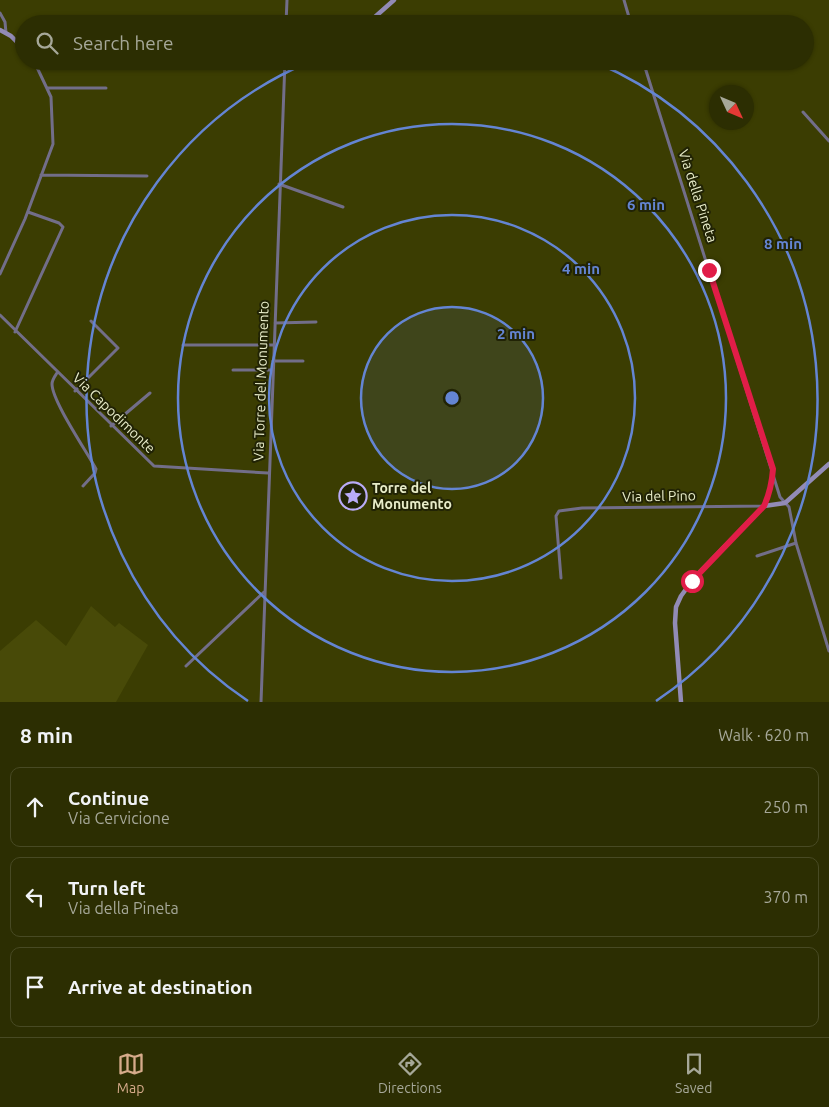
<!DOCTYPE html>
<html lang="en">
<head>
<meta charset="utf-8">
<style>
	body { margin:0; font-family:Ubuntu,sans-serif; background:#34360c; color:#f1f3f6 }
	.compass { position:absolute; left:709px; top:85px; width:45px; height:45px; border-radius:50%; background:#2c2e02; box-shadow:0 1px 4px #0004; rotate:134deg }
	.stop { position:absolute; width:15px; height:15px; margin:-11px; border:4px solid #e11d48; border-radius:50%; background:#fff }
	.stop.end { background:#e11d48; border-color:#fff; box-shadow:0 1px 5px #0008 }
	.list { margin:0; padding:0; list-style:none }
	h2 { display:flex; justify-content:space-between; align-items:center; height:65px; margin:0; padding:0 20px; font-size:21px }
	h2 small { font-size:16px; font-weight:400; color:#a6a899 }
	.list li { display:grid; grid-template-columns:32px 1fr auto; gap:15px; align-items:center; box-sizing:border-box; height:80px; margin:0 10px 10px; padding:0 10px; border:1px solid #484a24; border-radius:10px }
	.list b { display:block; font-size:19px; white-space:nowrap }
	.list p { margin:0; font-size:16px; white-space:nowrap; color:#a6a899 }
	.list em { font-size:16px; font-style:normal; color:#a6a899 }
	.icon { flex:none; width:28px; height:28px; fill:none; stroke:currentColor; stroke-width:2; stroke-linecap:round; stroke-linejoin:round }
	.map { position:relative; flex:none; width:829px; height:702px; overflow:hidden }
	.search { position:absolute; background:#2c2e02; box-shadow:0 1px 4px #0004; left:15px; right:15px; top:15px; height:55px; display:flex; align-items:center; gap:12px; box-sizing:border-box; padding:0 18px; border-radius:28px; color:#a6a899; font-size:19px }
	.sheet { height:335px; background:#2c2e02 }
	nav { display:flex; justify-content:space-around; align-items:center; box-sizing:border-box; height:70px; border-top:1px solid #484a24; background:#2c2e02; font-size:14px; color:#a6a899 }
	nav a { display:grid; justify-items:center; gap:2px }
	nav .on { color:#d6ab8b }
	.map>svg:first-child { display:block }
	.built { fill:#484a08 }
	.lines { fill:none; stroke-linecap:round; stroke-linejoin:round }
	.street { stroke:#726e89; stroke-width:3 }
	.secondary { stroke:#928bb6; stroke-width:4.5 }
	.route { stroke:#e11d48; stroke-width:6 }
	.ring { fill:none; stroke:#6485d3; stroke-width:2.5 }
	.labels { text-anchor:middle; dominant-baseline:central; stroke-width:4; stroke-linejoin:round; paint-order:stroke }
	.street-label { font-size:14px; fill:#e8ecc9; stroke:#212305 }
	.poi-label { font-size:14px; font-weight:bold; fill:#e8ecc9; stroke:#212305; text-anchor:start }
	.centre { fill:#6485d3; stroke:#212305; stroke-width:2.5 }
	.ring-label { font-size:15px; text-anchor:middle; font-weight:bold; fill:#6485d3; stroke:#212305; stroke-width:4; stroke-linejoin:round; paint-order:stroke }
</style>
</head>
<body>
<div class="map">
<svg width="829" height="702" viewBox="0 0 829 702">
	<rect width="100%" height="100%" fill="#3b3d02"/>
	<path class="built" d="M91,606L115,627L119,623L148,645L116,702H0V651L36,620L66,646Z"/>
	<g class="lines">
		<path class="street" d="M624,0L631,24
			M0,13L5,22L6,33
			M286,24L287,0
			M643,61L780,497L789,507L796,543L829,651
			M48,88H106
			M803,112L829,141
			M41,175L147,176
			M279,184L343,207
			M0,274L25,219L53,144L51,97L34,61
			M0,315L154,466L268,473
			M275,323L316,322
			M15,332L63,227L59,223L28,212
			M183,345H274
			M273,361H303
			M233,370H273
			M57,373C55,376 52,380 52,384C52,401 87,452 96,469L95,473L83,486
			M75,391L118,348L91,321
			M111,426L150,393
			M757,556L796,543
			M561,578L556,516L559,511L582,508L764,506L770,491L772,475
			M186,666L264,592
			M261,702L285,61"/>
		<path class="secondary" d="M367,24L394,0
			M0,30L11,36L24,49
			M40,61L57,64L284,65L311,61
			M681,702L675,623L676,607L681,596L695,577L764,506L785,503L829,464"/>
	</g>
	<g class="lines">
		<path class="route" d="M692,581L764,506C770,493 772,483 773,469L709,270"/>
	</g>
	<circle cx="452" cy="398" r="91" fill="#6485d3" fill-opacity=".12"/>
	<g class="ring">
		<circle cx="452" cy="398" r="91"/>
		<circle cx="452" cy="398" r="183"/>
		<circle cx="452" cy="398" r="274"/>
		<path d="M248 701A365 365 0 0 1 309 62M595 62A365 365 0 0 1 656 701"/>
	</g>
	<defs>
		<g id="sight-ring" transform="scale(1.4375)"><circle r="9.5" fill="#212305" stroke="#b9abf7" stroke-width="1.5"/><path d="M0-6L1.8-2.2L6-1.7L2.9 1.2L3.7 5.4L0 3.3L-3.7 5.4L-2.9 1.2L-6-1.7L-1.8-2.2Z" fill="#b9abf7"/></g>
	</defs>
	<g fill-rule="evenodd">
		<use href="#sight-ring" x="353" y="496"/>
	</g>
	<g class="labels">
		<g class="street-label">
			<text transform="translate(698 196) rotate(72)">Via della Pineta</text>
			<text transform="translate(261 381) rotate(-88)">Via Torre del Monumento</text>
			<text transform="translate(114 413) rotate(44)">Via Capodimonte</text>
			<text transform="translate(659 496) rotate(-1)">Via del Pino</text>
		</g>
		<g class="poi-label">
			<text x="372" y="488">Torre del<tspan x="372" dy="16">Monumento</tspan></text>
		</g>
	</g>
	<circle cx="452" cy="398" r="8" class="centre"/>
	<g class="ring-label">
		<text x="646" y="210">6 min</text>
		<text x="783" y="249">8 min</text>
		<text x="581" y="274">4 min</text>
		<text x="516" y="339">2 min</text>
	</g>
</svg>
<svg class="compass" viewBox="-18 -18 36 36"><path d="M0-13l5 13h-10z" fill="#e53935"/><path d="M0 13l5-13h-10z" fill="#a6a899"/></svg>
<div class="stop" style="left:692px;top:581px"></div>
<div class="stop end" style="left:709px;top:270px"></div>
<div class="search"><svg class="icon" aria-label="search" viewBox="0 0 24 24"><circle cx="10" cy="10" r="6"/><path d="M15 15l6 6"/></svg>Search here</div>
</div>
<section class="sheet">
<h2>8 min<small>Walk · 620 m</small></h2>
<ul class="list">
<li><svg class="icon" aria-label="ahead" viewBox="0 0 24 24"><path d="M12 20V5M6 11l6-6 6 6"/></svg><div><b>Continue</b><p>Via Cervicione</p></div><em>250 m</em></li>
<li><svg class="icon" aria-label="left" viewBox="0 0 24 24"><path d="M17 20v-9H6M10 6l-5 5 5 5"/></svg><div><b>Turn left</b><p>Via della Pineta</p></div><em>370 m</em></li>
<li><svg class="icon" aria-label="arrive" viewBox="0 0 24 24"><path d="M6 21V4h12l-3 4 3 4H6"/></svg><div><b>Arrive at destination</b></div></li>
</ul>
</section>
<nav>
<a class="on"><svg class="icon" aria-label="map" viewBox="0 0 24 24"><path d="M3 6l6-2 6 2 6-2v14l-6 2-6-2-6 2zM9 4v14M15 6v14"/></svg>Map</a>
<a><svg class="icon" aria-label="directions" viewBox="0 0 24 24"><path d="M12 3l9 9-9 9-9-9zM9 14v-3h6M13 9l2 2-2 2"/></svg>Directions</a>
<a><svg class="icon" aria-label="saved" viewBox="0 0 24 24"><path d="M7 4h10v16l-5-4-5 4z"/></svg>Saved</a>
</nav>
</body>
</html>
